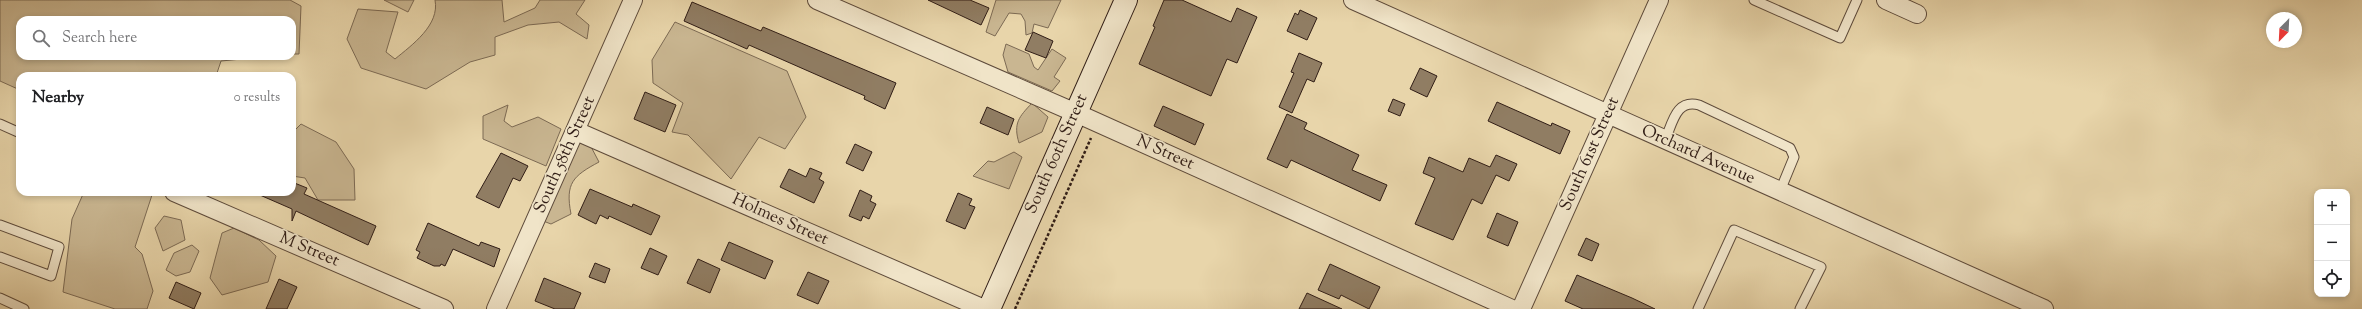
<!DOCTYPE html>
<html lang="en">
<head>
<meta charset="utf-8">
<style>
	body { margin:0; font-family:"Sorts Mill Goudy",serif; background:#f2f2f2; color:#202124 }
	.controls { position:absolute; right:12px; bottom:12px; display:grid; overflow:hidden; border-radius:8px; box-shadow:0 2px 6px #0003 }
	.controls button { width:36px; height:36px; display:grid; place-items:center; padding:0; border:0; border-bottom:1px solid #e0e0e0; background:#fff; color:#202124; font:20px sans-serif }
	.compass { position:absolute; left:2266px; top:12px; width:36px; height:36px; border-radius:50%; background:#fff; box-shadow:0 2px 6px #0003; rotate:204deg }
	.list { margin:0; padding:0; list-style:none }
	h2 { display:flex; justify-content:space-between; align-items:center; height:52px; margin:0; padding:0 16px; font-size:17px }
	h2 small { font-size:13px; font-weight:400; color:#757577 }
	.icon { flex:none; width:22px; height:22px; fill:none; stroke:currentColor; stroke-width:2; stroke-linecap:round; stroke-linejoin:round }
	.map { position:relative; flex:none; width:2362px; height:309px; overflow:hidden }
	.search { position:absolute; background:#fff; box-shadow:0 2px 6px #0003; left:16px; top:16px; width:280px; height:44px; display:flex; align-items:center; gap:10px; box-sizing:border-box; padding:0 14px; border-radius:12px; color:#757577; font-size:15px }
	.panel { position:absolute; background:#fff; box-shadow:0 2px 6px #0003; left:16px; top:72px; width:280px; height:124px; border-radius:12px }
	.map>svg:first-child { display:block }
	.green { fill:#c9b691; stroke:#7c6a54 }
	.building { fill:#907d63; stroke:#301d16 }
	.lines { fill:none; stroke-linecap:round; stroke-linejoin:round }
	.lane-casing { stroke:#5e4b3b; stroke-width:11 }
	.street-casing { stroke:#5e4b3b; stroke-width:20 }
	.secondary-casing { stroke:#301d16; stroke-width:24 }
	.path { stroke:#301d16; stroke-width:2.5; stroke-dasharray:3 2; stroke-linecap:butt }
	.lane { stroke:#f0e4c8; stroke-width:9 }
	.street { stroke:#f0e4c8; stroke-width:18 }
	.secondary { stroke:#f0e4c8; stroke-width:22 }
	.labels { text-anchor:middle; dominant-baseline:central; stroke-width:3.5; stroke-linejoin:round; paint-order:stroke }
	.street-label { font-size:17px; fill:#301d16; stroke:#f0e4c8 }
</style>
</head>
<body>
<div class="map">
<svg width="2362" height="309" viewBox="0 0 2362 309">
	<rect width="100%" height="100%" fill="#e8d5aa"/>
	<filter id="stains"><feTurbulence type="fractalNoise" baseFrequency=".005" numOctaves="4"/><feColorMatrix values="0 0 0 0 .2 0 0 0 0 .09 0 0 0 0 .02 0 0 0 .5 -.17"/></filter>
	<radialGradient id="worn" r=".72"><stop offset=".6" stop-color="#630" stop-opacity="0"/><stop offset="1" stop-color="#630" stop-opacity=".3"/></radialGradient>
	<path class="green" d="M0,0H290L301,6L299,54H292V20H20V56H273L221,61L216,76H20V90L0,81Z
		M384,0H414L408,12Z
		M435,0H502L504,22L535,8L540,0H585L576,14L589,25L587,39L559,22L528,25L495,37V55L470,62L426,89L361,68L347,39L358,9L398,12L386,52L395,59C412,45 440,25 435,0Z
		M996,0H1061L1048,28L1034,24L1032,33L1026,35L1025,21L1021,14L1009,13L995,36L986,32Z
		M675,22L787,71L806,117L785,149L759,137L731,179L688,135L672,132L683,103L653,83L652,60Z
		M1006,44L1029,54L1034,67L1038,70L1052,49L1066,58L1054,77L1060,81L1052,91L1008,72L1003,55Z
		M1032,103L1048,117L1042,132L1019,143C1013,123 1019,117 1032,103Z
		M508,105L504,121L512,127L538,117L561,129L546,166L483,139V116Z
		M301,124L336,142L354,169L355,200H318L305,178L292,176V133Z
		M588,141L599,162C573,176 565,183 571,214L551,224L538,219L572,142Z
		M1014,152L1022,157L1009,189L973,176L988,161L994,162Z
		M84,192H146L152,195L135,247L142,254L153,291L147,309H115L63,292L72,219Z
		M164,216L181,220L185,240L163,251L155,228Z
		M234,228L259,240L276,256L268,282L222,295L210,278L222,233Z
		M192,245L199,251L190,272L176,276L166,270L174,253Z"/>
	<path class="building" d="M928,0H970L989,8L981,25Z
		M1164,0H1182L1231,22L1237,8L1257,17L1237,63L1227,59L1211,96L1139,64L1155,27L1153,26Z
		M692,2L761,31L763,27L896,83L885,109L864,99L865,96L749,45L747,49L684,21Z
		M1300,10L1317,18L1307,40L1287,31L1295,13L1298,15Z
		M1033,32L1053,41L1046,58L1025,50Z
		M1299,53L1322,63L1314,82L1307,79L1292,113L1279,107L1294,73L1291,72Z
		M1420,68L1437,76L1427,97L1410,89Z
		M645,92L676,105L665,132L634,119Z
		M1393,99L1405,104L1400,116L1388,111Z
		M1497,102L1551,126L1552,123L1570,131L1560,154L1488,121Z
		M1163,106L1204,124L1195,145L1154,126Z
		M987,107L1014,119L1008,135L980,123Z
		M1287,114L1307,123L1304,129L1359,155L1352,170L1387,185L1380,201L1291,160L1287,168L1267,159Z
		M855,144L872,152L863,171L846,163Z
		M501,153L528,166L520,181L513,178L499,208L476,197Z
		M1496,155L1517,164L1509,181L1496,175L1482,204L1472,199L1453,240L1415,224L1435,178L1423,173L1429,157L1463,172L1469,158L1490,167Z
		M810,168L822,173L819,179L824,182L814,203L780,187L789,169L806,177Z
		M292,182L307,188L304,194L376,226L368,245L296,211L292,221V209L253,192H292Z
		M590,189L632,207L633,204L660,216L651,235L609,216L608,219L600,215L596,224L578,215Z
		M860,190L872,196L870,201L876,204L869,219L863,216L861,221L849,216Z
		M958,193L972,199L969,205L975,207L965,229L946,221Z
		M1497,213L1518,222L1508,246L1487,237Z
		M428,223L479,246L481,242L500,249L494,267L453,249L445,266L441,264L440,266H434L417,258L420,252L416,250Z
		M1586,238L1599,244L1592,261L1578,255Z
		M729,242L773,261L765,279L721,260Z
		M650,248L667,256L658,275L641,268Z
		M698,259L720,269L710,293L687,283Z
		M595,263L610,269L605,283L589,277Z
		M1330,264L1380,287L1369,309L1341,295L1339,299L1318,290Z
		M808,272L829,281L818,304L797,295Z
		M1577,275L1632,298L1655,309H1583L1565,301Z
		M544,278L581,293L574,309H555L535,301Z
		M279,279L297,287L287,309H266Z
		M176,282L201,293L194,309L169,298Z
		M1307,293L1342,309H1299Z"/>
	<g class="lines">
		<g class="lane-casing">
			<path id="lane" d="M1754,0L1840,38L1857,0
				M0,124L20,133
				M1665,140C1673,122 1676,99 1699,105L1790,148L1794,157L1780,191
				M0,225L59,247L51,276L0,257
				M0,298L24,309
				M1698,309L1734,230L1821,267L1800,309"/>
		</g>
		<g class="street-casing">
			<path id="street" d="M817,0L1076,113L1512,309
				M1353,0L2044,309
				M1886,0L1917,14
				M576,131L984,309
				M174,192L444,309
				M496,309L633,0
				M1521,309L1659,0"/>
		</g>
		<g class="secondary-casing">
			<path id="secondary" d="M989,309L1126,0"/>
		</g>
		<path class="path" d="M1015,309L1091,138"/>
		<use href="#lane" class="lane"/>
		<use href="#street" class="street"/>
		<use href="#secondary" class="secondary"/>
	</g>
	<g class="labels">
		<g class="street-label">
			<text transform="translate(1165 153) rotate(24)">N Street</text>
			<text transform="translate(1057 154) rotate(-66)">South 60th Street</text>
			<text transform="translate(1590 154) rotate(-66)">South 61st Street</text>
			<text transform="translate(565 155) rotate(-66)">South 58th Street</text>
			<text transform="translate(1698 155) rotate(24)">Orchard Avenue</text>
			<text transform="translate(780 220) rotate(24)">Holmes Street</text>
			<text transform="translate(309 250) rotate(23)">M Street</text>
		</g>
	</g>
	<rect width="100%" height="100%" filter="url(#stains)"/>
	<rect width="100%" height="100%" fill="url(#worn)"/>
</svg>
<div class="controls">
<button>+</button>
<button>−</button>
<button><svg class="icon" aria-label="locate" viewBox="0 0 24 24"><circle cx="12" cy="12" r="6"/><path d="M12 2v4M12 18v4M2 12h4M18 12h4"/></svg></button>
</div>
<svg class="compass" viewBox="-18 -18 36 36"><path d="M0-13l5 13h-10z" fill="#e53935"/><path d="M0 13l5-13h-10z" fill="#757577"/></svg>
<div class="search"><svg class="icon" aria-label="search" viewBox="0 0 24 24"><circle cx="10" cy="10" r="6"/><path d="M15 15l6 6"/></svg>Search here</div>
<section class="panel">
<h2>Nearby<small>0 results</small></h2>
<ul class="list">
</ul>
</section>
</div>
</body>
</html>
